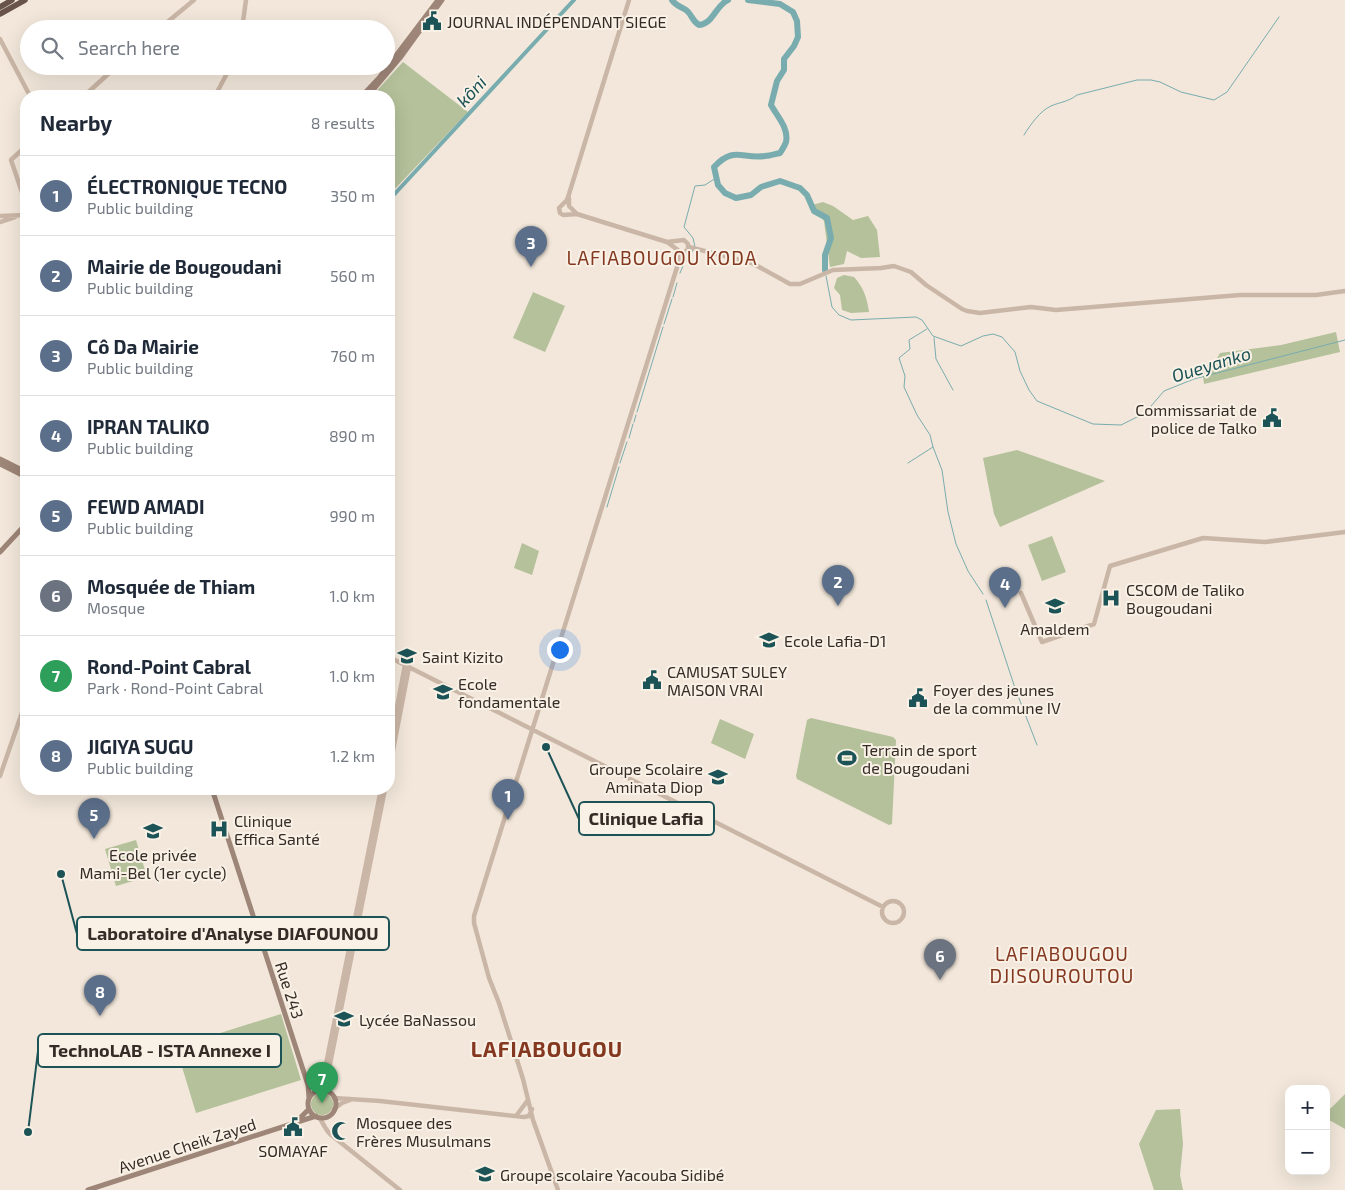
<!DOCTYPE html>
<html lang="en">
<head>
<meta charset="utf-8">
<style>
	body { margin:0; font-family:"Exo 2",sans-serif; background:#f6f6f7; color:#1f2937 }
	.controls { position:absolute; right:15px; bottom:15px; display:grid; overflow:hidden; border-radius:10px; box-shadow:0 5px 20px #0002 }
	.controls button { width:45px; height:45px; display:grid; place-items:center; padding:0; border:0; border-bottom:1px solid #e0e1e3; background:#fff; color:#1f2937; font:25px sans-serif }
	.you { position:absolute; left:559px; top:649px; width:18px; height:18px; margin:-12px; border:4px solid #fff; border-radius:50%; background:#1a73e8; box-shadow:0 0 0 8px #1a73e833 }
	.badge { display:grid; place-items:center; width:32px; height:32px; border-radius:50%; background:#ea580c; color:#fff; font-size:16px; font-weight:700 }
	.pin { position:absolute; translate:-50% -41px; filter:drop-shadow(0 1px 2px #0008) }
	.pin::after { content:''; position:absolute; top:26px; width:18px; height:15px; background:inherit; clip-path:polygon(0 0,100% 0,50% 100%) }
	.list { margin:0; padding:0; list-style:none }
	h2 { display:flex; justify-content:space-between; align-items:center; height:65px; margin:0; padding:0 20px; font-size:21px }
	h2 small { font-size:16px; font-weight:400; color:#747a83 }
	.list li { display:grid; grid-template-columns:32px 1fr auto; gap:15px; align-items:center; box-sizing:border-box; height:80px; padding:0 20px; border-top:1px solid #e0e1e3 }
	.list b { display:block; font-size:19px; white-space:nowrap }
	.list p { margin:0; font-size:16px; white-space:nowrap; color:#747a83 }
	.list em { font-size:16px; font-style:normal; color:#747a83 }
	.icon { flex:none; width:28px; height:28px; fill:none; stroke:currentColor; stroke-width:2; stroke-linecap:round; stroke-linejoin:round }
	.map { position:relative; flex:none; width:1345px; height:1190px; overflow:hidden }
	.search { position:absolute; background:#fff; box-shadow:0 5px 20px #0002; left:20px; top:20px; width:375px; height:55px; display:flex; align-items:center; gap:12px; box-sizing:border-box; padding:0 18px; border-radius:28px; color:#747a83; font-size:19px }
	.panel { position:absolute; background:#fff; box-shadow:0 5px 20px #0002; left:20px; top:90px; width:375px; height:705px; border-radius:20px }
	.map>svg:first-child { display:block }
	.green { fill:#b4c19a }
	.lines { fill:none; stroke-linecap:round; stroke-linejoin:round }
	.stream { stroke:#79acaf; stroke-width:1 }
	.canal { stroke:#79acaf; stroke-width:4 }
	.river { stroke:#79acaf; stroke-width:6 }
	.tertiary { stroke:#cab6a6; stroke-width:4.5 }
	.secondary { stroke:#9d8577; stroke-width:5 }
	.trunk { stroke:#68544b; stroke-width:5.5 }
	.labels { text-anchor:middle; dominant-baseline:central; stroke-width:4; stroke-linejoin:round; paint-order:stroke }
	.poi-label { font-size:16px; fill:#362c27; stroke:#f9f1e6; text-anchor:start }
	.street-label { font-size:16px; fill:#362c27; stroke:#f9f1e6 }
	.water-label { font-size:18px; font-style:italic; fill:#1c5357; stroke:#f9f1e6 }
	.quarter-label { font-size:19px; letter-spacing:1px; fill:#853820; stroke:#f9f1e6 }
	.district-label { font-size:21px; font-weight:bold; letter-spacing:1px; fill:#853820; stroke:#f9f1e6 }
	.leader { fill:none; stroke:#1c5357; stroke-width:2 }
	.callout-dot { fill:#1c5357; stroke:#f9f1e6; stroke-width:2 }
	.callout { fill:#f9f1e6; stroke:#1c5357; stroke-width:2 }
	.callout-label { font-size:18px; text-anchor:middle; font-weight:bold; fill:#362c27 }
</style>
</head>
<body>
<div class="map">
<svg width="1345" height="1190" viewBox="0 0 1345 1190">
	<rect width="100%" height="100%" fill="#f2e7da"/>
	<path class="green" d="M403,62L468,112L389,195V96H372Z
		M823,202L833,206L853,220L868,216L877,230L880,257L861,258L847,251L844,264L830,267L824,221L812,205Z
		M844,275L854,277C864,288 867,298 869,312L851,313L842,310L840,295L834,288L837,278Z
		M533,292L565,306L545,352L513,338Z
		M1336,332L1340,352L1204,384L1202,366L1214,364L1220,353L1281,345Z
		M1017,450L1105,481L1000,527L994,514L983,458Z
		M1052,536L1066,572L1042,581L1028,545Z
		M522,543L539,551L532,575L514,568Z
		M811,718L893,737L896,740L892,824L889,825L797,779L796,776L807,720Z
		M720,719L754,734L745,759L711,743Z
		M136,840L147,877L116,886L105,849Z
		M281,1014L301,1080L196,1113L176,1047Z
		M311 1104a11 11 0 1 1 22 0a11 11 0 1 1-22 0Z
		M1345,1094V1129L1331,1121L1326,1122V1108H1331Z
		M1180,1109L1183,1144L1180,1175L1183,1190H1154L1139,1144L1156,1110Z"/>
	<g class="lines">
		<path class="stream" d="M1024,135C1030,125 1041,110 1051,106C1060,102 1068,102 1077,95L1137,80H1151L1160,82L1181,92L1214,100L1227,92L1279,17
			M695,247L693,238L684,227L695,186L705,185L716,178
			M680,273L683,266L693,250
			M826,276L832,307L839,315L851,320L916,317L922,320L933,336L961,346L983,336L993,334L1002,337L1015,352L1020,371L1029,390L1037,401L1093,424L1121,425L1145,413L1164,391L1194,379L1345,340
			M673,297L677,283
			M664,324L672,299
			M927,329L909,340L910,349L899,358L905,376L904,387L917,415L930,435L933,447L942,470L948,512L956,544L968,571L983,594
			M934,338L936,359L953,390
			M637,412L663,327
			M634,422L636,415
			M629,438L633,424
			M620,463L627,442
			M908,463L933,447
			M607,507L619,467
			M986,600L1015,688L1037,745"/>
		<path class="canal" d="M389,200L574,0"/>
		<path class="river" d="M672,0C676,6 680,6 686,10C692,14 691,20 699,25C714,23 715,6 728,0
			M748,0L780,4L793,12L797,21L798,37L794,46L784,59V70L777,81L771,105C777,116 789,128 786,142C785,145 782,150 780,153C775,154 770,156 765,156C741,159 734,146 714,167L718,185L725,193L736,198L751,195L761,187L780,181L800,188L807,195L814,211L827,218L831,238L825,255V270"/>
		<path class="tertiary" d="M159,29L194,0
			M242,29L246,0
			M0,39L30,96
			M84,96L117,66
			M215,96L231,66
			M26,146L11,160L26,204
			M569,198V206L577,214L667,242L678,250V260
			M577,214L563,215L560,213L559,208L567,200L569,194L629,0
			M0,216L26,215
			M0,222L15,217
			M689,247L752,263L790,284H800L833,270L881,268L894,266L911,272L926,285L962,309L967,311L980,313L1031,307L1056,310L1240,295H1316L1345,291
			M1021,593L1042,642L1094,624L1110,566L1203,538L1265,542L1345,532
			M389,657L883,907
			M389,750L405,665
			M389,771L409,667
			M0,776L26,701
			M882 912a11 11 0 1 1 22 0a11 11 0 1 1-22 0Z
			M319,1090L323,1079L381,789
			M328,1092L326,1084L385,789
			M334,1098L380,1101L524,1117L529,1116L532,1109
			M334,1109L342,1103L350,1100
			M516,1116L528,1100
			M319,1117C323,1123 325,1129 330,1134L400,1190
			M558,1190L533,1120L523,1079L499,1003L489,978L474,923V916L678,264L681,256L688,249V244L684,240L667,242"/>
		<path class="secondary" d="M362,96L379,78L438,0
			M368,96L400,58L442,0
			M0,459L26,472
			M0,464L26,477
			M0,552L26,524
			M212,789L308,1085L309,1098
			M308 1104a14 14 0 1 1 28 0a14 14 0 1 1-28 0Z
			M297,1121L309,1109
			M88,1190L316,1116"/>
		<path class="trunk" d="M0,7L12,0
			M0,14L25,0"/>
	</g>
	<defs>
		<g id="civic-bare" transform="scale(1.5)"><path d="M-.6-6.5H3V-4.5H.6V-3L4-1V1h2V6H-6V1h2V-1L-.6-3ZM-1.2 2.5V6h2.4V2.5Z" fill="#1c5357" stroke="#f9f1e6" stroke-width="2.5" paint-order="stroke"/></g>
		<g id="hospital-bare" transform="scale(1.5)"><path d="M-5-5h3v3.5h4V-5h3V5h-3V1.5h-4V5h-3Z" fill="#1c5357" stroke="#f9f1e6" stroke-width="2.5" paint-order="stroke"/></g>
		<g id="school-bare" transform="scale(1.5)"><path d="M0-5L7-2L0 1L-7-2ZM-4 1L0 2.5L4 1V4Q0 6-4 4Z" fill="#1c5357" stroke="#f9f1e6" stroke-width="2.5" paint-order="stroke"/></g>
		<g id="stadium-bare" transform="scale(1.5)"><path d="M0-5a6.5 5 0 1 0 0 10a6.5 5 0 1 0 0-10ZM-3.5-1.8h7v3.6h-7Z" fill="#1c5357" stroke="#f9f1e6" stroke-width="2.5" paint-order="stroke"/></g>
		<g id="mosque-bare" transform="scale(1.5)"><path d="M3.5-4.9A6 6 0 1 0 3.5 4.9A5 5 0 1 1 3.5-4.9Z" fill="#1c5357" stroke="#f9f1e6" stroke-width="2.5" paint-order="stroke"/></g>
	</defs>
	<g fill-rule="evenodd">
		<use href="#civic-bare" x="432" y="21"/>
		<use href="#civic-bare" x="1272" y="418"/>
		<use href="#hospital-bare" x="1111" y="598"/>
		<use href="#school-bare" x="1055" y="606"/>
		<use href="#school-bare" x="769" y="640"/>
		<use href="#school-bare" x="407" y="656"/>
		<use href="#civic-bare" x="652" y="680"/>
		<use href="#school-bare" x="443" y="692"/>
		<use href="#civic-bare" x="918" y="698"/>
		<use href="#stadium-bare" x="847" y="758"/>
		<use href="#school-bare" x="718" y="777"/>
		<use href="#hospital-bare" x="219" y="829"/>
		<use href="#school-bare" x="153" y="831"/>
		<use href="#school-bare" x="344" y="1019"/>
		<use href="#civic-bare" x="293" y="1127"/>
		<use href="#mosque-bare" x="341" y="1131"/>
		<use href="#school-bare" x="485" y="1174"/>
	</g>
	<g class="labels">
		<g class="poi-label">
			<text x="447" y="21">JOURNAL INDÉPENDANT SIEGE</text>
			<text x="1257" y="409" text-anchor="end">Commissariat de<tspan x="1257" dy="18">police de Talko</tspan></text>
			<text x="1126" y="589">CSCOM de Taliko<tspan x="1126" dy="18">Bougoudani</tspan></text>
			<text x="1055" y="628" text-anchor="middle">Amaldem</text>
			<text x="784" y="640">Ecole Lafia-D1</text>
			<text x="422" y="656">Saint Kizito</text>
			<text x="667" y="671">CAMUSAT SULEY<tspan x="667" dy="18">MAISON VRAI</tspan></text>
			<text x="458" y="683">Ecole<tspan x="458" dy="18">fondamentale</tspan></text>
			<text x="933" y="689">Foyer des jeunes<tspan x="933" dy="18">de la commune IV</tspan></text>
			<text x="862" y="749">Terrain de sport<tspan x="862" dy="18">de Bougoudani</tspan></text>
			<text x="703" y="768" text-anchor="end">Groupe Scolaire<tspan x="703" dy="18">Aminata Diop</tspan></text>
			<text x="234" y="820">Clinique<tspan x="234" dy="18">Effica Santé</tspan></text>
			<text x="153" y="854" text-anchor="middle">Ecole privée<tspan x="153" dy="18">Mami-Bel (1er cycle)</tspan></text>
			<text x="359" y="1019">Lycée BaNassou</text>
			<text x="356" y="1122">Mosquee des<tspan x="356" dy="18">Frères Musulmans</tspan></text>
			<text x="293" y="1150" text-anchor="middle">SOMAYAF</text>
			<text x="500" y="1174">Groupe scolaire Yacouba Sidibé</text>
		</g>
		<g class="street-label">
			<text transform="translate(290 990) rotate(72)">Rue 243</text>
			<text transform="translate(187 1145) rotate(-18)">Avenue Cheik Zayed</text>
		</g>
		<g class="water-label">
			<text transform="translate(471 91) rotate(-47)">kôni</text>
			<text transform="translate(1211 364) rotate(-17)">Oueyanko</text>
		</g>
		<g class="quarter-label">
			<text x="662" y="257">LAFIABOUGOU KODA</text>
			<text x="1062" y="953">LAFIABOUGOU<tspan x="1062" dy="22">DJISOUROUTOU</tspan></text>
		</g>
		<g class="district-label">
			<text x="547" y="1048">LAFIABOUGOU</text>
		</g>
	</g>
	<path class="leader" d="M546 747L579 819M61 874L77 934M28 1132L38 1051"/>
	<g class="callout-dot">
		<circle cx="546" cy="747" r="5"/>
		<circle cx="61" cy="874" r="5"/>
		<circle cx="28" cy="1132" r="5"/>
	</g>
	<g class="callout">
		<rect x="579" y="802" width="135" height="33" rx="5"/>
		<rect x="77" y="917" width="312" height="33" rx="5"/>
		<rect x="38" y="1034" width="243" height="33" rx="5"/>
	</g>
	<g class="callout-label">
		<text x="646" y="825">Clinique Lafia</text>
		<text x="233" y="940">Laboratoire d'Analyse DIAFOUNOU</text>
		<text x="160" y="1057">TechnoLAB - ISTA Annexe I</text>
	</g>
</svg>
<div class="controls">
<button>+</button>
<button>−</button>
</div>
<div class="you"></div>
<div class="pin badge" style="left:508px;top:820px;background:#5c6f8a">1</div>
<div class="pin badge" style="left:838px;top:606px;background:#5c6f8a">2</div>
<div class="pin badge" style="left:531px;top:267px;background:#5c6f8a">3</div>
<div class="pin badge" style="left:1005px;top:608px;background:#5c6f8a">4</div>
<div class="pin badge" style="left:94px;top:839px;background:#5c6f8a">5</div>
<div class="pin badge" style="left:940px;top:980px;background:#6b7280">6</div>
<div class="pin badge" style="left:322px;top:1103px;background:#2e9e5b">7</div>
<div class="pin badge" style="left:100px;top:1016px;background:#5c6f8a">8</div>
<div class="search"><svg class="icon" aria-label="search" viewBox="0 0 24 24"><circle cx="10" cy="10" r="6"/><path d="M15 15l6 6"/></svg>Search here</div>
<section class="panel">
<h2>Nearby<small>8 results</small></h2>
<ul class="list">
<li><span class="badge" style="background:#5c6f8a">1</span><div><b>ÉLECTRONIQUE TECNO</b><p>Public building</p></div><em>350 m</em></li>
<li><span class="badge" style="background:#5c6f8a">2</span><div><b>Mairie de Bougoudani</b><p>Public building</p></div><em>560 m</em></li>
<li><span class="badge" style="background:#5c6f8a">3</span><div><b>Cô Da Mairie</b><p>Public building</p></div><em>760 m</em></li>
<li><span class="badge" style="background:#5c6f8a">4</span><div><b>IPRAN TALIKO</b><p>Public building</p></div><em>890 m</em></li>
<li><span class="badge" style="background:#5c6f8a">5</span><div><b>FEWD AMADI</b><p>Public building</p></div><em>990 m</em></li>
<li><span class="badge" style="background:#6b7280">6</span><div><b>Mosquée de Thiam</b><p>Mosque</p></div><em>1.0 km</em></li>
<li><span class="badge" style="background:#2e9e5b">7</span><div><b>Rond-Point Cabral</b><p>Park · Rond-Point Cabral</p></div><em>1.0 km</em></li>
<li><span class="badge" style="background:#5c6f8a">8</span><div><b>JIGIYA SUGU</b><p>Public building</p></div><em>1.2 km</em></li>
</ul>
</section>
</div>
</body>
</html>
